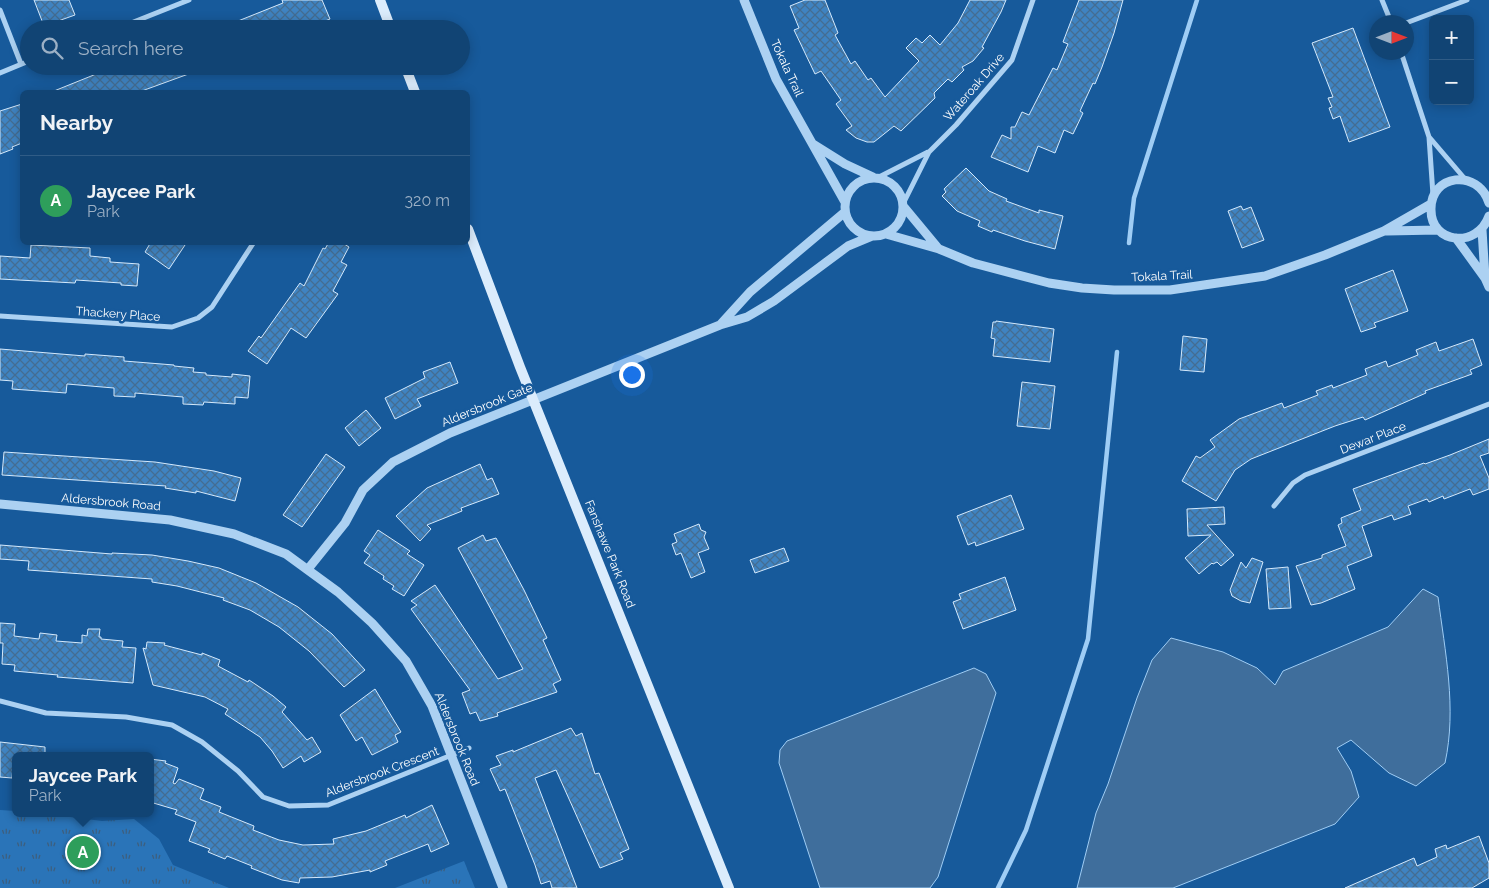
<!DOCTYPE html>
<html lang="en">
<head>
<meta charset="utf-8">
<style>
	body { margin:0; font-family:Raleway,sans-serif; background:#1a4b79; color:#f1f3f6 }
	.controls { position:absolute; right:15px; top:15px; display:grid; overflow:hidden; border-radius:8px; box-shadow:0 2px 12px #0003 }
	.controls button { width:45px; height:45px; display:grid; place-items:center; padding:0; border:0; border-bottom:1px solid #305c86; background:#114474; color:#f1f3f6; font:25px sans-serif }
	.compass { position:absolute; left:1369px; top:15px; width:45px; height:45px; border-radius:50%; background:#114474; box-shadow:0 2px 12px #0003; rotate:90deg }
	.you { position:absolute; left:631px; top:374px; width:18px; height:18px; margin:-12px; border:4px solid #fff; border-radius:50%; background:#1a73e8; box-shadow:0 0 0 8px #1a73e833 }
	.badge { display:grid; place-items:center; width:32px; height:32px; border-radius:50%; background:#ffcb6d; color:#fff; font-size:16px; font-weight:700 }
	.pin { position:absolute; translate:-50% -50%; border:2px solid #fff; box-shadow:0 1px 5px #0006 }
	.popup { position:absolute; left:12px; top:752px; width:142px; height:65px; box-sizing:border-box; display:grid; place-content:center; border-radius:8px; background:#114474; filter:drop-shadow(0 1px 4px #0005); font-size:16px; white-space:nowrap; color:#9cb0c5 }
	.popup b { font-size:19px; color:#f1f3f6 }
	.popup::after { content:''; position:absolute; left:50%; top:100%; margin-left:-10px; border:10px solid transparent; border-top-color:#114474 }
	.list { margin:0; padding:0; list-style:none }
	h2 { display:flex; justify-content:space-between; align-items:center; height:65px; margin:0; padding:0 20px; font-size:21px }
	h2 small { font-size:16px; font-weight:400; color:#9cb0c5 }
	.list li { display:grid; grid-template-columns:32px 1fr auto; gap:15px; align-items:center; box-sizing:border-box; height:90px; padding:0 20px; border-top:1px solid #305c86 }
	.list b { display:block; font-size:19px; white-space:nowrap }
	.list p { margin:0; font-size:16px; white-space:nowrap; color:#9cb0c5 }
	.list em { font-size:16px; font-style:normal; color:#9cb0c5 }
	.icon { flex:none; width:28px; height:28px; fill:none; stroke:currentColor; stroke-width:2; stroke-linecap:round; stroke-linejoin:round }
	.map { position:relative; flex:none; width:1489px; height:888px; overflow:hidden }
	.search { position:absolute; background:#114474; box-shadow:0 2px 12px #0003; left:20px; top:20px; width:450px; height:55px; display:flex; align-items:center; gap:12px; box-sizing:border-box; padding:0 18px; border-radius:28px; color:#9cb0c5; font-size:19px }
	.panel { position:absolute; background:#114474; box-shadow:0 2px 12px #0003; left:20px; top:90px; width:450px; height:155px; border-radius:8px }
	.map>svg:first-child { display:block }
	.park { fill:url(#park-tufts) }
	.water { fill:#3f6e9c; stroke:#9fcdf5 }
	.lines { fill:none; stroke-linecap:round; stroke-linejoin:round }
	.stream { stroke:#9fcdf5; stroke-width:4.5 }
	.building { fill:url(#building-cross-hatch); stroke:#d4e9fc }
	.minor { stroke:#acd1f2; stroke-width:5 }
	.tertiary { stroke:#acd1f2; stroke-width:9 }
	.secondary { stroke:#dbecfc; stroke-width:10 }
	.labels { text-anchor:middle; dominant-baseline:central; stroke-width:5; stroke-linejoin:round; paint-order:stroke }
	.street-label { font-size:12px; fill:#fff; stroke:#175a9b }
</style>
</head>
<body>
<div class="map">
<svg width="1489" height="888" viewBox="0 0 1489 888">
	<defs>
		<pattern id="park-tufts" width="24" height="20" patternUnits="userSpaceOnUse" patternTransform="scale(1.25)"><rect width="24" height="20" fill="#2a74b8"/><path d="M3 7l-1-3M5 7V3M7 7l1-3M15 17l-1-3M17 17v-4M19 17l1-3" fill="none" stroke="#3d5e7d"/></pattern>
		<pattern id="building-cross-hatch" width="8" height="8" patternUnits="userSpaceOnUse" patternTransform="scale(1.25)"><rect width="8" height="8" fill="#3f83c1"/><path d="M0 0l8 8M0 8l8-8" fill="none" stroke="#446d92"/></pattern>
	</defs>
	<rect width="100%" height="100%" fill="#175a9b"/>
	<path class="park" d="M0,810L15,811L16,813L62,816L102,821L134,819L159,839L173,865L229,888H0Z
		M464,861L475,888H395Z"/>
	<path class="water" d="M1423,589L1438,597C1445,652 1457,708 1445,763L1416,786L1389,773L1351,740L1337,748L1351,771L1359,797L1335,824L1173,888H1077L1096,813L1108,784L1137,698L1152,660L1171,638L1223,652L1257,668L1275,685L1283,671L1388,627Z
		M974,668L986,674L996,693L938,877L930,888H820L779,763L780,750L787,741Z"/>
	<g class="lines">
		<path class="stream" d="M1129,243L1134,198L1197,0
			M998,888L1026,830L1088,639L1117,352"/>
	</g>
	<path class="building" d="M34,0H69L75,15L44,26Z
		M282,0H322L330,19L305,29H218L283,3Z
		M805,0H825L838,33L835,35L851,64L855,61L868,80L871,78L885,97L919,61L906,48L916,38L922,43L930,35L940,45L958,23L970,0H1006L1001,12L982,47L984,48L973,61L962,67L964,70L952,82L948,79L934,93L935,98L901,131L894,126L874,142H867L856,138L846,130L852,126L836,104L841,100L821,71L815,74L794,30L799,28L790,6Z
		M1079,0H1123L1114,33L1102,67L1095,84L1093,83L1080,111L1083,113L1073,134L1064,130L1055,153L1038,146L1028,172L991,157L1002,135L1011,139V127H1015L1022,112L1029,115L1053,68L1057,70L1068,44L1063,42Z
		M1353,28L1390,127L1349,142L1340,116L1333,119L1329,108L1332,107L1328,98L1333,97L1312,43Z
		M116,66H205V68L139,92H54V91Z
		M22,104V143L12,147L13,149L0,154V111Z
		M966,168L989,191L1007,199L1006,201L1039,213V210L1063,216L1055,249L1025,241L993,230L992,232L978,226L980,221L957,211L942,196L946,192L944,189Z
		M1241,206L1243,210L1251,207L1264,240L1242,248L1228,211Z
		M151,242H187L169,269L145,252Z
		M329,242H341L349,247L341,262L347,265L333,291L338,294L306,338L291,328L267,364L248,351L259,336L261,338L268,328L300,283L304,286L323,248L325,249Z
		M31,245L90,248V256L110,258V262L139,264L137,286L121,285V283L76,280L75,283L0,279V256L30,258Z
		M1393,270L1408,311L1374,323L1376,327L1361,332L1345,289Z
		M996,321L1054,329L1050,362L993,356L995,339L991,338L993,322H996Z
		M1183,336L1207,339L1204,372L1180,370Z
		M1473,339L1482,365L1470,370L1472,374L1425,391L1426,393L1365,420L1363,417L1335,426L1251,459L1235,470L1216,501L1182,481L1196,456L1200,458L1215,447L1210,440L1239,419L1282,403L1284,408L1318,395L1316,391L1332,385L1333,388L1367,375L1365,369L1386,361L1388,367L1418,355L1416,350L1436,342L1439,351Z
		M0,349L85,356V354L124,357V361L174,365V366L194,368L193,372L206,373V375L232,377V374L250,376L248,398L235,397V404L204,402L203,405L183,404V397L135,393V397L114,396V388L67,384L66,393L12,389L13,381L0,380Z
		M450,362L458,383L417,399L421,406L395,419L385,398L425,378L423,372Z
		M1022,382L1055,386L1050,429L1017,426Z
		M366,410L381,428L359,446L345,428Z
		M1489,439V453L1480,456L1489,478V489L1473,495L1470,489L1444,499L1443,496L1429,502L1427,499L1408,506L1411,514L1394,520L1392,515L1362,526L1372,556L1347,566L1355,589L1321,603L1311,605L1296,566L1322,558V555L1346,546L1338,525L1342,523L1341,518L1361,510L1353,489L1424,463L1425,464L1450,455Z
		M4,452L155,462L214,471L241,478L235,501L196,491V493L165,488L166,486L2,475Z
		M326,454L345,467L302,527L283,515Z
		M480,464L487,480L492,478L499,494L461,508L462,511L427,525L431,529L420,541L396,516L427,488Z
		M1011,495L1024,529L976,546L975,542L968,545L957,516Z
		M1224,507L1225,524L1207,525L1234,555L1221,566L1217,562L1213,564L1212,563L1199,574L1185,558L1211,535L1188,536L1187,509Z
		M699,524L701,530L706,532L704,537L709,549L698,553L705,572L691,578L681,553L676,555L672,544L677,542L674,534Z
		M378,530L410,551L407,554L424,565L404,596L392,589L394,586L383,579L384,576L364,563L370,555L364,551Z
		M483,535L486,541L496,538L524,590L547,638L543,640L561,680L553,684L557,692L497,713L498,716L480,721L476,712L470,714L462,693L470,690L411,609L417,605L411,601L435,585L498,679L523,669L458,548Z
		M0,545L112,554V553L152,555L188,561L219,568L256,583L298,607L332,634L365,670L344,687L309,651L279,627L250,610L223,600L224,598L177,586L152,582V579L28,570L29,561L0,559Z
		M784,548L789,561L755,573L750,560Z
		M1252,558L1263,562L1250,603L1241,601L1232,596L1230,590L1241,562L1246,568Z
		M1288,567L1291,608L1269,609L1266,569Z
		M1005,577L1016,610L963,629L953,602L961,599L959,594Z
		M0,623L15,624L14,636L39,639L40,633L57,635L56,641L82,643V635L87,636L88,629H100L99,637H101V639L123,641L122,647L136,648L133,683L57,677L58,675L14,671L15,665L2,664L3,643H0Z
		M147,642L165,643L164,645L202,655V653L220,660L218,666L248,682L249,680L273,696L286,707L282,712L307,740L312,737L321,752L304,762L301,756L283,768L272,751L260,737L225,714L228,709L205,697L153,685L143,648L146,649Z
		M375,689L401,732L395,735L398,742L372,755L362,737L356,741L340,715Z
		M571,728L576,736L582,733L595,774L599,773L629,849L620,853L623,859L600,868L556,770L535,778L577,888H552L550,881L541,884L535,865L505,789L500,791L490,769L501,765L496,756L513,750V752Z
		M0,742L45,747V756H14L12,778L0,777Z
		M150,759L166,761L165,763L178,768L173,783L175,784L179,779L204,789L200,799L221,807L219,812L254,826L253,830L279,840L303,845L334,844L333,839L366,831L405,815L406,818L432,805L449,844L431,852L428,844L385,861L387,865L370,872V870L332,877L300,878L299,883L282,880L251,868L252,866L227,856L225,859L208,852L210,849L189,841L196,822L175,814L177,810L150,802Z
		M1479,836L1489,863V878L1472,888H1345L1414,858L1417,866L1437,857L1435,849L1446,845L1447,849Z"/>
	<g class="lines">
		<path class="minor" d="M1382,0L1391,22
			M0,10L21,64
			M1406,23L1467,0
			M116,29L189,0
			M1401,52L1429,137L1433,195
			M0,73L29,61
			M1430,138L1465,179
			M879,177L928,152
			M904,202L929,152L956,125L1012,60L1033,0
			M0,316L172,327L198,318L212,307L254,242
			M1274,506L1293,483L1305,475L1489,404
			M0,701L46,713L126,717L172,725L202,742L238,771L263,797L289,806L328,805L469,748"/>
		<path class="tertiary" d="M744,0L776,79L845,202
			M813,144L845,164L873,177
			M845 207a29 29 0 1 1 58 0a29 29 0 1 1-58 0Z
			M1489,203C1478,168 1430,174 1431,210C1431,244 1477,249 1489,216
			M904,207L938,248
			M1482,230L1485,277
			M1387,231L1438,230
			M886,234L939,249L973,263L1049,283L1082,288L1114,290H1170L1265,276L1325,255L1384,231L1431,204
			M1456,238L1485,278L1489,287
			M720,325L750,292L845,212
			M0,504L170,520L234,534L286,554L338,592L372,623L406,661L432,706L503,888
			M308,569L345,523L363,490L393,462L450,433L720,325L747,317L774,301L848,246L872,236"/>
		<path class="secondary" d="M380,0L391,29
			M405,66L415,92
			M468,229L520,367L729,888"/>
	</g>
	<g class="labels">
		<g class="street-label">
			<text transform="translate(787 68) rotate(65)">Tokala Trail</text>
			<text transform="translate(974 87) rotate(-49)">Wateroak Drive</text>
			<text transform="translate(1162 276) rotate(-3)">Tokala Trail</text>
			<text transform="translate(118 314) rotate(4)">Thackery Place</text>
			<text transform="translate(487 405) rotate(-22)">Aldersbrook Gate</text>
			<text transform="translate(1373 438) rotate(-21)">Dewar Place</text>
			<text transform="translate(111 502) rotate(5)">Aldersbrook Road</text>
			<text transform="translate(610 554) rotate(68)">Fanshawe Park Road</text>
			<text transform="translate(457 739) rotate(68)">Aldersbrook Road</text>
			<text transform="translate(382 772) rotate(-21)">Aldersbrook Crescent</text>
		</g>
	</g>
</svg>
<div class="controls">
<button>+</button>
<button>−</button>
</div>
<svg class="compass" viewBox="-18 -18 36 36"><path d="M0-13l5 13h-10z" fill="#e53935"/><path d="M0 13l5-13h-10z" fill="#9cb0c5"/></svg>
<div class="you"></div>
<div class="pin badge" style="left:83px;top:852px;background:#2e9e5b">A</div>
<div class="popup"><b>Jaycee Park</b>Park</div>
<div class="search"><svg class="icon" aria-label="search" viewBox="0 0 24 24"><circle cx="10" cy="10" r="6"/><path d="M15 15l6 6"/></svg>Search here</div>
<section class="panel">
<h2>Nearby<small></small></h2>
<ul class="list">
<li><span class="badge" style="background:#2e9e5b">A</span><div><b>Jaycee Park</b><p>Park</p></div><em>320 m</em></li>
</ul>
</section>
</div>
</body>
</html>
